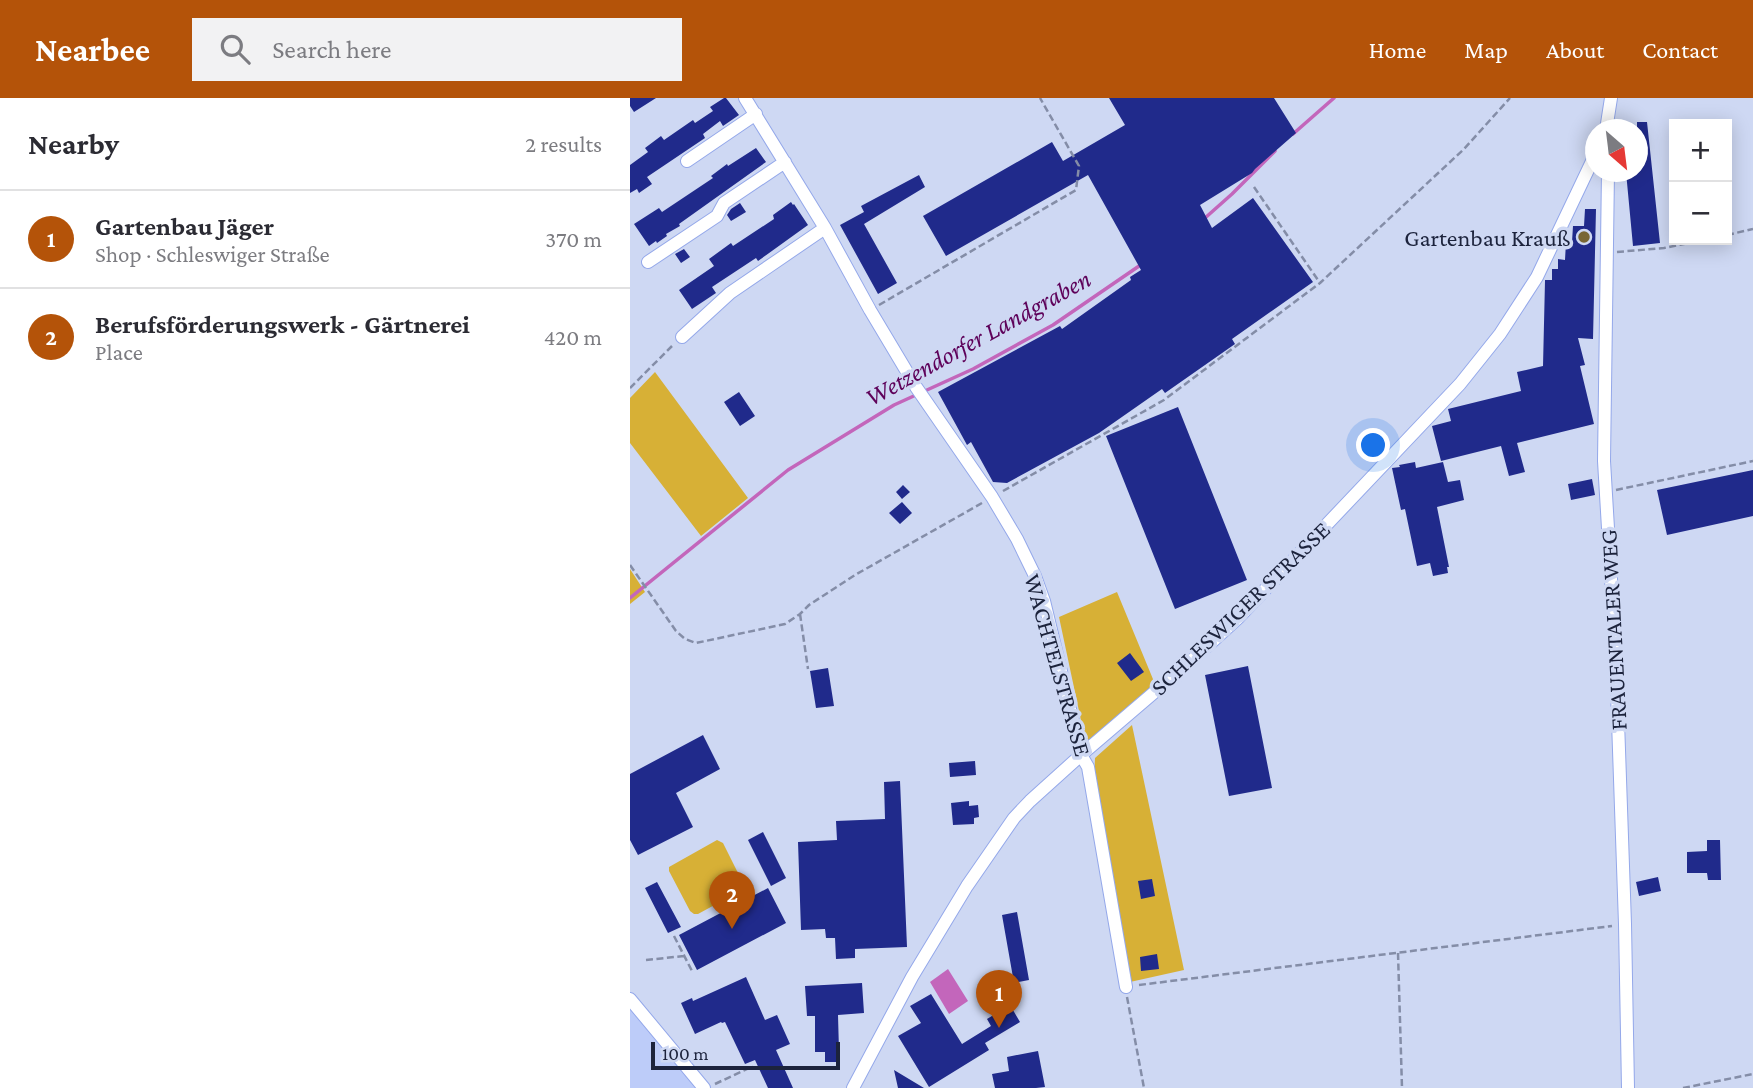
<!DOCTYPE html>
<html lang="en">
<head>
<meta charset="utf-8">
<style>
	body { margin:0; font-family:"Crimson Pro",serif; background:#f2f2f3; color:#2b2b33 }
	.controls { position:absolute; right:21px; top:21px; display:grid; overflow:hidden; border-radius:0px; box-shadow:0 4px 18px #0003 }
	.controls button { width:63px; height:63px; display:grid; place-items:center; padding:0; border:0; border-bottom:2px solid #e1e1e2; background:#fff; color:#2b2b33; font:35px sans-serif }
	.compass { position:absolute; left:955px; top:21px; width:63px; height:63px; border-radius:50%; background:#fff; box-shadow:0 4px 18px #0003; rotate:152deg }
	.scale { position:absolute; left:21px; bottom:18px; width:189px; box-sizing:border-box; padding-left:7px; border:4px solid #1c233c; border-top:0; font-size:19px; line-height:24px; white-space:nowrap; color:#1c233c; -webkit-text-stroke:5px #ced8f3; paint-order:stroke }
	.you { position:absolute; left:744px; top:348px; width:24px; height:24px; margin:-18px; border:5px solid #fff; border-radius:50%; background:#1a73e8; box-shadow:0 0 0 10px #1a73e833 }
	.badge { display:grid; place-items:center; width:46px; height:46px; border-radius:50%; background:#b45309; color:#fff; font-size:23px; font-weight:700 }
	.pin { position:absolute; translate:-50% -58px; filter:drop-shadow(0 2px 4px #0008) }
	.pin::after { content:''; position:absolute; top:37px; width:24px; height:21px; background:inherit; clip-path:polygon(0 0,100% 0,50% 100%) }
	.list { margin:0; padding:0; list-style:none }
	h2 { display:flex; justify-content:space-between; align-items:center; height:91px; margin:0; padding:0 28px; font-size:30px }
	h2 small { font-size:23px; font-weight:400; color:#7c7c81 }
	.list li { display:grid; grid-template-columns:46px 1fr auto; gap:21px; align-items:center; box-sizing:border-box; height:98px; padding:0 28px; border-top:2px solid #e1e1e2 }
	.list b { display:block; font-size:26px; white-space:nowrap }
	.list p { margin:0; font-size:23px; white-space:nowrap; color:#7c7c81 }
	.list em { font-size:23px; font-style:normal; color:#7c7c81 }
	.icon { flex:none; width:38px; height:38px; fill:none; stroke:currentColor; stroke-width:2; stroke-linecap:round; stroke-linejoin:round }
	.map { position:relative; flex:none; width:1123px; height:990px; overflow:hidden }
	header { display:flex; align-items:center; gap:42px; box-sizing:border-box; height:98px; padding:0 35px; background:#b45309; color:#fff }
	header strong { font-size:33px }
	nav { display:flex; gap:38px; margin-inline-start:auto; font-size:24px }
	.search { width:490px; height:63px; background:#f2f2f3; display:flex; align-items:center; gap:18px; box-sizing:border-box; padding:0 24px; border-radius:0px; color:#7c7c81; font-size:26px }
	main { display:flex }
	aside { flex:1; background:#fff }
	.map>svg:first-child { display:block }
	.built { fill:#bdccf9 }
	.green { fill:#d7b036 }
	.water { fill:#c366bb }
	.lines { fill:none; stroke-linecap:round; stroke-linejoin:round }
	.stream { stroke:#c366bb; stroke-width:3.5 }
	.building { fill:#202a8b }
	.minor-casing { stroke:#94a8ea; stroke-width:14 }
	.path { stroke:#848da7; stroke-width:2.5; stroke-dasharray:7 3.5; stroke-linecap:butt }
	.minor { stroke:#fff; stroke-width:12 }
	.poi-dot { fill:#786634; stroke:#ced8f3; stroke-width:2.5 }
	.labels { text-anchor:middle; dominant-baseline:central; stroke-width:7; stroke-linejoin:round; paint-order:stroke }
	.poi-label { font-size:24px; fill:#1c233c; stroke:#ced8f3; text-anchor:end }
	.street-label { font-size:24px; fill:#1c233c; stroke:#ced8f3 }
	.water-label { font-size:26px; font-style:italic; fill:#5e025a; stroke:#ced8f3 }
</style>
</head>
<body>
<header>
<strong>Nearbee</strong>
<div class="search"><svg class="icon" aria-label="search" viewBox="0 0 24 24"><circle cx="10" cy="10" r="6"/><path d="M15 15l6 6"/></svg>Search here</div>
<nav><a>Home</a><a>Map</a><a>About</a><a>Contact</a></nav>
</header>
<main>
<aside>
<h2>Nearby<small>2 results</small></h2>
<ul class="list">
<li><span class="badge">1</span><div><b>Gartenbau Jäger</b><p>Shop · Schleswiger Straße</p></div><em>370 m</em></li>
<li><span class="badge">2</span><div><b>Berufsförderungswerk - Gärtnerei</b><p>Place</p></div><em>420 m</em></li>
</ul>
</aside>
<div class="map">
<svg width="1123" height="990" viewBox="0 0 1123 990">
	<rect width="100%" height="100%" fill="#ced8f3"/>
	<path class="built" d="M0,910L67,990H0Z"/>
	<path class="green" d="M25,274L118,400L71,438L0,345V300Z
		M0,471L15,494L0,506Z
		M487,494L525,586L456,646L429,519Z
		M502,627L554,872L500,884L464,684L465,660Z
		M87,742L93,745L115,789L112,792L68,816H64L60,813L39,773V769Z"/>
	<path class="water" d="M318,871L338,903L319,916L300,884Z"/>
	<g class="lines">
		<path class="stream" d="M663,36L704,0
			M575,120L602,96L645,53
			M0,500L158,372L264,307L343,271L423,227L512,166"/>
	</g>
	<path class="building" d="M0,0H26L4,14L0,8Z
		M94,0H96L109,17L93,28L90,23L73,36L75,40L17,79L22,86L9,95L7,91L0,95V67L18,54L15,50L31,38L34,42L63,22L65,25L83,13L80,9Z
		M479,0H644L666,35L625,71L622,75L570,107L582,130L623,100L683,184L602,241L605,246L535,295L532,291L469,335L377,385L363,384L341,344L337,347L308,294L430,228L432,231L501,182L500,179L511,172L458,77L316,158L293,118L422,44L433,63L495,27Z
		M1007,24H1017L1030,145L1003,148L996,74H1007Z
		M126,50L136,64L49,126L50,128L36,136L37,138L27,145L26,143L19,148L4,126L29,110L32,114L83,80L81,78L97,66L98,68Z
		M289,77L295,89L234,126L267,185L248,196L210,127L234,114L231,108Z
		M161,104L163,107L164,106L178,127L128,163L126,160L82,189L86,195L62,211L49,192L84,168L79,161L101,145L103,148L144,121L143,117Z
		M110,105L116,114L101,123L97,117L101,111Z
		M955,111H966L963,241L948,240L955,267L950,268L964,326L887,345L895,374L879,378L871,348L811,363L802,328L821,323L818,311L891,293L887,274L913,268L915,183V182H922V171H928V161L935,162L936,144H942L943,128H954Z
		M54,151L60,159L51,165L45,156Z
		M109,294L125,318L110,328L94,304Z
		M548,309L617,482L545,511L476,338Z
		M785,364L786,370L813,364L818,384L830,382L834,402L807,409L819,469H817L818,475L803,478L800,465L787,468L775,411L771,412L762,370L770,369L769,367Z
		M1123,372V418L1037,437L1027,392Z
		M962,381L965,397L941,402L938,386Z
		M273,387L280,394L272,401L266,394Z
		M272,404L282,415L270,426L259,415Z
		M500,555L514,574L501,583L487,565Z
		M618,568L642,690L599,698L575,577Z
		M198,570L204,608L186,610L180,573Z
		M73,637L90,671L46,695L63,729L8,757L0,742V676Z
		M345,663L346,677L320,679L319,665Z
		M270,683L277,849L225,851V860L206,861L205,840H196L195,831L171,832L168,744L207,742L206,723L255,721L254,684Z
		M339,703V708L348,707L349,719L344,720V726L323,727L321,705Z
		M133,734L156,780L141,788L118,742Z
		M1077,742H1090L1091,782H1078L1077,775H1057V754L1077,753Z
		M1028,779L1031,793L1009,798L1006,784Z
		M522,781L525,798L511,801L508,783Z
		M27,784L51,829L38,835L15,790Z
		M138,790L156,825L67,872L49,837Z
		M387,814L399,882L384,885L372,817Z
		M527,856L529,871L511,873L510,859Z
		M116,879L135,922L147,917L160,946L146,952L163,990H138L125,962L115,966L95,924L92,925L91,924L65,936L51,905L62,900L63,903Z
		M232,885L234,915L208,917L209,953H207V964H195V954H185V918H177L175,888Z
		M301,896L332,946L361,928L357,921L380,907L390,924L355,945L359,952L299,989L268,938L291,925L280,908Z
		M408,953L415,989L406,990H365L362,976L379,973L377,959Z
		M264,972L294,990H268Z"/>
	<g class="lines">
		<g class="minor-casing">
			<path id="minor" d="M115,0L195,130L240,212L286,289L362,399L387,441L405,478L414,503L451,657L458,669L496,889
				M976,32L981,0
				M57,63L126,16
				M978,74L974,363L986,565L995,826L998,990
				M18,164L87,118L94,105L155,64
				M52,239L100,195L195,130
				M0,901L74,990
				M223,990L282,879L337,788L384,720L400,703L451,657L562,562L609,519L830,286L870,236L907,179L965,57"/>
		</g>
		<path class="path" d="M624,89L690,185
			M1097,137L1123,131
			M987,154L1034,150L1074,142
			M249,207L446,92L449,68L410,0
			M0,290L42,248
			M986,392L1123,363
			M373,393L534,302L690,185L834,51L880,0
			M0,467L46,533L55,541L66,545L155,526L170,516L179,507L225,477L352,405
			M170,516L178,571
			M44,838L62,873
			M768,855L772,990
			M16,862L54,858
			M509,887L982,828
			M497,899L514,990
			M85,986L123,968
			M1053,990L1123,976"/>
		<use href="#minor" class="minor"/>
	</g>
	<circle class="poi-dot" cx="954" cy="139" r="7"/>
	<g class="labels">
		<g class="poi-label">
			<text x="940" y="139">Gartenbau Krauß</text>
		</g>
		<g class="street-label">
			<text transform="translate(610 510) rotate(-44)">SCHLESWIGER STRASSE</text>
			<text transform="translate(983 532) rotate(-93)">FRAUENTALER WEG</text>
			<text transform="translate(428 567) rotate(74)">WACHTELSTRASSE</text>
		</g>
		<g class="water-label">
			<text transform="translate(348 240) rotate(-29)">Wetzendorfer Landgraben</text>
		</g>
	</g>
</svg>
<div class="controls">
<button>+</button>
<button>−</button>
</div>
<svg class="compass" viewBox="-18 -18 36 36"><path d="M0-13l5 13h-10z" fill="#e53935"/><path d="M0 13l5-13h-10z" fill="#7c7c81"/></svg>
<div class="scale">100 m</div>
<div class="you"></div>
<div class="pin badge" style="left:369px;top:930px">1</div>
<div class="pin badge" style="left:102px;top:831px">2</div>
</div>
</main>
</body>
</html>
